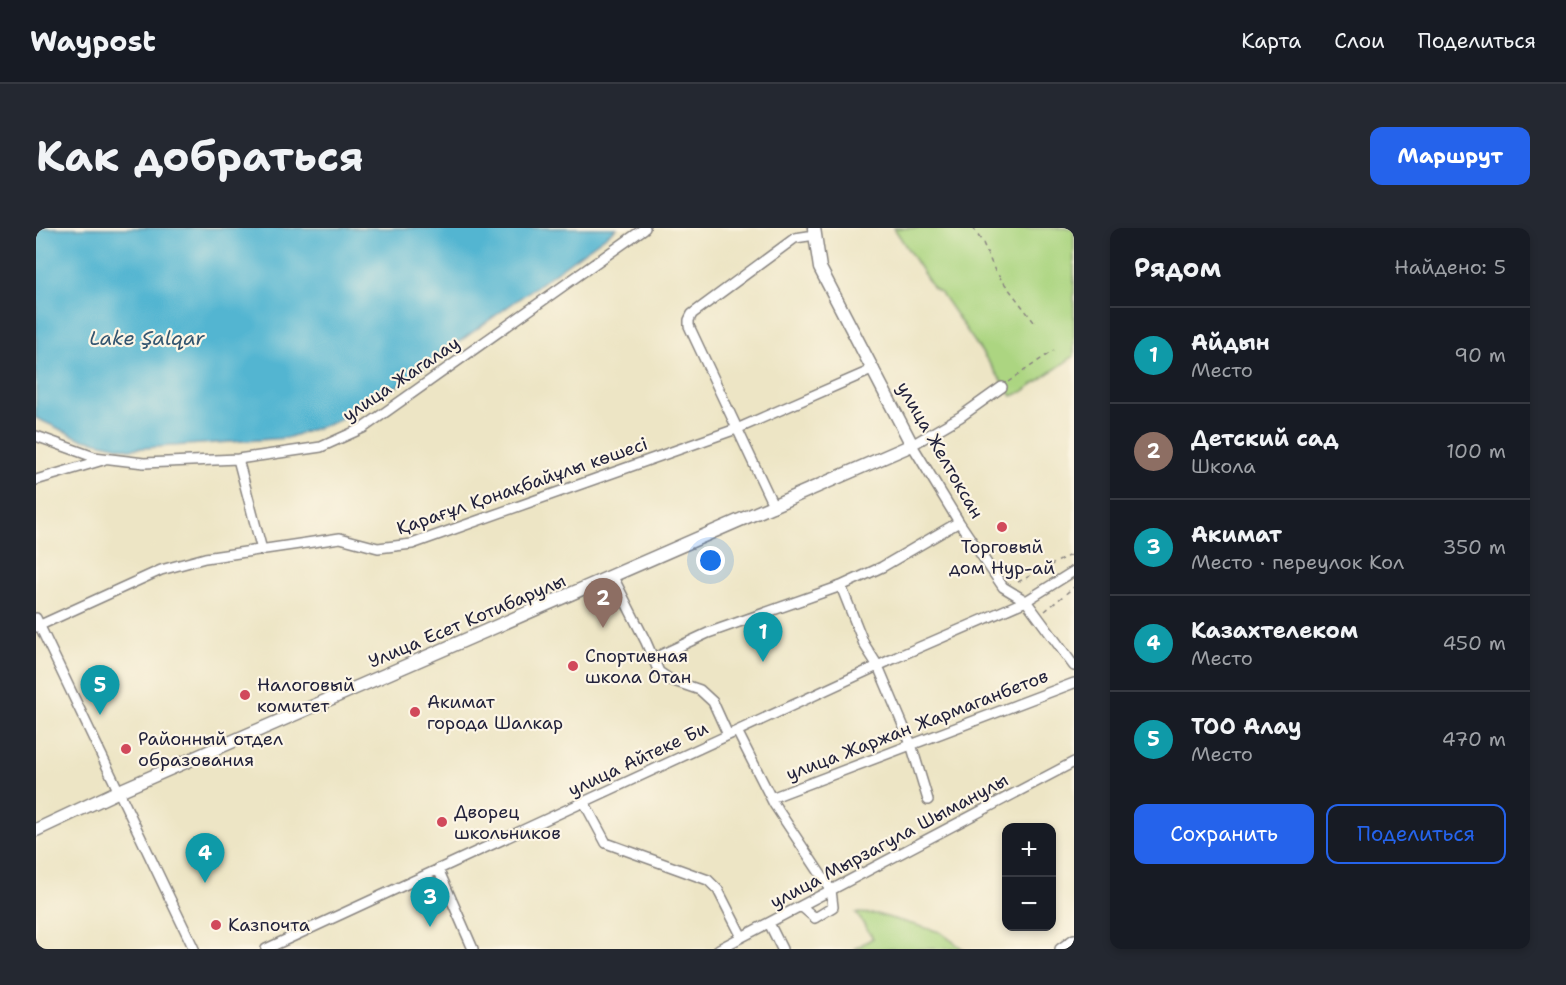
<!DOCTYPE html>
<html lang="ru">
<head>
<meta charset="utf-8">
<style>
	body { margin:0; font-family:"Shantell Sans",sans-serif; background:#242831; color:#f1f3f6 }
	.controls { position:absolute; right:18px; bottom:18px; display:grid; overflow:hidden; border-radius:12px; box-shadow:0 3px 9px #0003 }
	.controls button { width:54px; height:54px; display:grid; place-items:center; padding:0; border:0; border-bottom:2px solid #363941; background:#171b24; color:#f1f3f6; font:30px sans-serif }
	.you { position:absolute; left:675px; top:333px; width:21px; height:21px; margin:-15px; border:4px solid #fff; border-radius:50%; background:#1a73e8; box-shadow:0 0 0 9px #1a73e833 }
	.badge { display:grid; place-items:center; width:39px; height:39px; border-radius:50%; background:#2563eb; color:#fff; font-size:20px; font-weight:700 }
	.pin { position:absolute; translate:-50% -50px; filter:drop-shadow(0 2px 3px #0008) }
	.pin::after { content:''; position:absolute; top:32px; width:21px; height:18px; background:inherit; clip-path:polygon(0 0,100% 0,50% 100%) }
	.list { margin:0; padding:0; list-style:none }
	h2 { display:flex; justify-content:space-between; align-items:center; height:78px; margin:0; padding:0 24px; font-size:26px }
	h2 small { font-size:20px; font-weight:400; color:#9ea1a6 }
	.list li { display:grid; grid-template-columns:39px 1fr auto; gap:18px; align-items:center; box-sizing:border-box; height:96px; padding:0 24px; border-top:2px solid #363941 }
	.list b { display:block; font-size:22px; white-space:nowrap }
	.list p { margin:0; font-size:20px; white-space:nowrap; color:#9ea1a6 }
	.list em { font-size:20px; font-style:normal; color:#9ea1a6 }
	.actions { display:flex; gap:12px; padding:18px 24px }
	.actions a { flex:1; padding:14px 0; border:2px solid #2563eb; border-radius:12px; text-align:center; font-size:21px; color:#2563eb }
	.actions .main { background:#2563eb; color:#fff }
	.map { position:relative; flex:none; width:1038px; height:721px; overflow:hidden; border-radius:12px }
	header { display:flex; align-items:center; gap:36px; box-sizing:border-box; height:84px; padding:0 30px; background:#171b24; border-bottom:2px solid #363941 }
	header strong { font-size:28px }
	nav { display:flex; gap:33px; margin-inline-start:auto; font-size:21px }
	.intro { display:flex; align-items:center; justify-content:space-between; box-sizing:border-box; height:144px; padding:0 36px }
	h1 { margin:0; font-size:42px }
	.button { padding:15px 27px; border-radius:12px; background:#2563eb; color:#fff; font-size:21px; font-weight:700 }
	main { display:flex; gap:36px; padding:0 36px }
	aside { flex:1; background:#171b24; border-radius:12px; box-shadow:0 3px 9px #0003 }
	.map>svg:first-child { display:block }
	.green { fill:#acd581; stroke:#677c5e; stroke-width:1.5 }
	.water { fill:#52b5d1; stroke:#3a6c86; stroke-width:1.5 }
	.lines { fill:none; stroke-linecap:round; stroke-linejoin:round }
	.minor-casing { stroke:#888480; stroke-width:12 }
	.major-casing { stroke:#888480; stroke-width:15 }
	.path { stroke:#888480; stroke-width:1.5; stroke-dasharray:4.5 4.5; stroke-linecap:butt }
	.minor { stroke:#fff; stroke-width:9 }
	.major { stroke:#fff; stroke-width:12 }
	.poi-dot { fill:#d1495b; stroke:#fcf5e5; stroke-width:2 }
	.labels { text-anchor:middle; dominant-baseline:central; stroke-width:4.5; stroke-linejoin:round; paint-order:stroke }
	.street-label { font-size:18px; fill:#22223b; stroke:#fcf5e5 }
	.poi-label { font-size:18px; fill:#22223b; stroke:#fcf5e5; text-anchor:start }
	.water-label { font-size:20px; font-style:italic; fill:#335570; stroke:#fcf5e5 }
</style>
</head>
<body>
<header>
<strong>Waypost</strong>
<nav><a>Карта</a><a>Слои</a><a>Поделиться</a></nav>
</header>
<div class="intro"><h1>Как добраться</h1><a class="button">Маршрут</a></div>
<main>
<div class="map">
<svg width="1038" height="721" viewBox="0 0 1038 721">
	<rect width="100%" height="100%" fill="#fcf5e5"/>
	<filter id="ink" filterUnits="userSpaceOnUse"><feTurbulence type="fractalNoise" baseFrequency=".0167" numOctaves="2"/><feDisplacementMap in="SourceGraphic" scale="12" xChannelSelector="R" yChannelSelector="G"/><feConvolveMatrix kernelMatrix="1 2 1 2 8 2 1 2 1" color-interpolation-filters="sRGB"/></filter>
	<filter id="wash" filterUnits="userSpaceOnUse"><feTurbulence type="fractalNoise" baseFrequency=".008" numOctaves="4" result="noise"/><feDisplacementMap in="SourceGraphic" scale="24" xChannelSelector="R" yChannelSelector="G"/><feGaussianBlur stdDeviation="1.35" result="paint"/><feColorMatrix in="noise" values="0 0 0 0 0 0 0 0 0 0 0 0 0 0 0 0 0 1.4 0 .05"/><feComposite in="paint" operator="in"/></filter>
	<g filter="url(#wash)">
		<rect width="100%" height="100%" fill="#ede5c5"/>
		<path class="green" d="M858,0H1038V128L986,164L976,168L905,65L897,60Z
			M820,685L840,686L904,704L927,721H818L837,710Z"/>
		<path class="water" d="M0,0H581L366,155L299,194L251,210L93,221L43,210L0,190Z"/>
	</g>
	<g filter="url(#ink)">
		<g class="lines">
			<g class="minor-casing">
				<path id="minor" d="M966,159L924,189L876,217L923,294L967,359L990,373L1038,438
					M0,208L58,229L108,235L202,231L285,219L327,200L609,0
					M202,231L226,322
					M0,252L67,232
					M738,279L653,98V92L656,86L759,10L779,7
					M577,349L610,414L623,444L635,452L664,462L677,474L692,507
					M805,358L828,416L842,438L875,516L892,572
					M0,390L158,721
					M0,399L125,342L169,330L304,310L342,320L376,316L703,200L838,141
					M616,431L672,405L805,358L846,339L923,294
					M701,503L738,576L795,662L797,679L779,690L765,678
					M735,570L1038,455
					M548,574L570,615L672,652L682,662L706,709
					M402,641L437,721
					M733,695L746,721
					M230,721L861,429L990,373L1038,343
					M683,721L1038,534
					M1024,721L1038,711"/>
			</g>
			<g class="major-casing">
				<path id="major" d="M0,602L83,563L876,217L784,40L778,0"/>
			</g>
			<path class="path" d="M937,0L947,15L959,43L998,94
				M972,154L1018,122
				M982,354L1038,325
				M1009,383L1038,359"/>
			<use href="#minor" class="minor"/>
			<use href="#major" class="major"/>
		</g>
	</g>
	<g class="poi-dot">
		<circle cx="966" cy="299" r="6"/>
		<circle cx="537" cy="438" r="6"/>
		<circle cx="209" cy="467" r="6"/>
		<circle cx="379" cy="484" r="6"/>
		<circle cx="90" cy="521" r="6"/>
		<circle cx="406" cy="594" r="6"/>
		<circle cx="180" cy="697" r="6"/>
	</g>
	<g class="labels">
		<g class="street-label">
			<text transform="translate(365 151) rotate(-34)">улица Жагалау</text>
			<text transform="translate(904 222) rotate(60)">улица Желтоксан</text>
			<text transform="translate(486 258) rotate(-19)">Қарағұл Қонақбайұлы көшесі</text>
			<text transform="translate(431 393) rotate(-23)">Улица Есет Котибарулы</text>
			<text transform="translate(881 497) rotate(-21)">улица Жаржан Жармаганбетов</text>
			<text transform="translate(602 531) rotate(-25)">улица Айтеке Би</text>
			<text transform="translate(853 613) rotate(-28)">улица Мырзагула Шыманулы</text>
		</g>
		<g class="poi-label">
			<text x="966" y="319" text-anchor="middle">Торговый<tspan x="966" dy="21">дом Нур-ай</tspan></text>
			<text x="549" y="428">Спортивная<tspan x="549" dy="21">школа Отан</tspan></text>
			<text x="221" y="457">Налоговый<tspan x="221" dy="21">комитет</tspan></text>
			<text x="391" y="474">Акимат<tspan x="391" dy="21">города Шалкар</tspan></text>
			<text x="102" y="511">Районный отдел<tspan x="102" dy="21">образования</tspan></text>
			<text x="418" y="584">Дворец<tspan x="418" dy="21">школьников</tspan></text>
			<text x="192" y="697">Казпочта</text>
		</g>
		<g class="water-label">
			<text x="111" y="110">Lake Şalqar</text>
		</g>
	</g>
</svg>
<div class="controls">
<button>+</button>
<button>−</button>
</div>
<div class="you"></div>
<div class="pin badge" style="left:727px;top:434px;background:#0f9aa8">1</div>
<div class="pin badge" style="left:567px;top:400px;background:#8d6e63">2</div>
<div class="pin badge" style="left:394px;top:699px;background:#0f9aa8">3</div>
<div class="pin badge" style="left:169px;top:655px;background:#0f9aa8">4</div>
<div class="pin badge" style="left:64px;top:487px;background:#0f9aa8">5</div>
</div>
<aside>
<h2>Рядом<small>Найдено: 5</small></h2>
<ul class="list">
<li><span class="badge" style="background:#0f9aa8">1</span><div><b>Айдын</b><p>Место</p></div><em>90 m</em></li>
<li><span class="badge" style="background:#8d6e63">2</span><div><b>Детский сад</b><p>Школа</p></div><em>100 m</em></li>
<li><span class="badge" style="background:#0f9aa8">3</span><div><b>Акимат</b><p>Место · переулок Кол</p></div><em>350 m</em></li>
<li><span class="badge" style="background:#0f9aa8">4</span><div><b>Казахтелеком</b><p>Место</p></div><em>450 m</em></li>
<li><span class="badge" style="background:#0f9aa8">5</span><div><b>ТОО Алау</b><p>Место</p></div><em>470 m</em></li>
</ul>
<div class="actions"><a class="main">Сохранить</a><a>Поделиться</a></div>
</aside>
</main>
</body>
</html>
